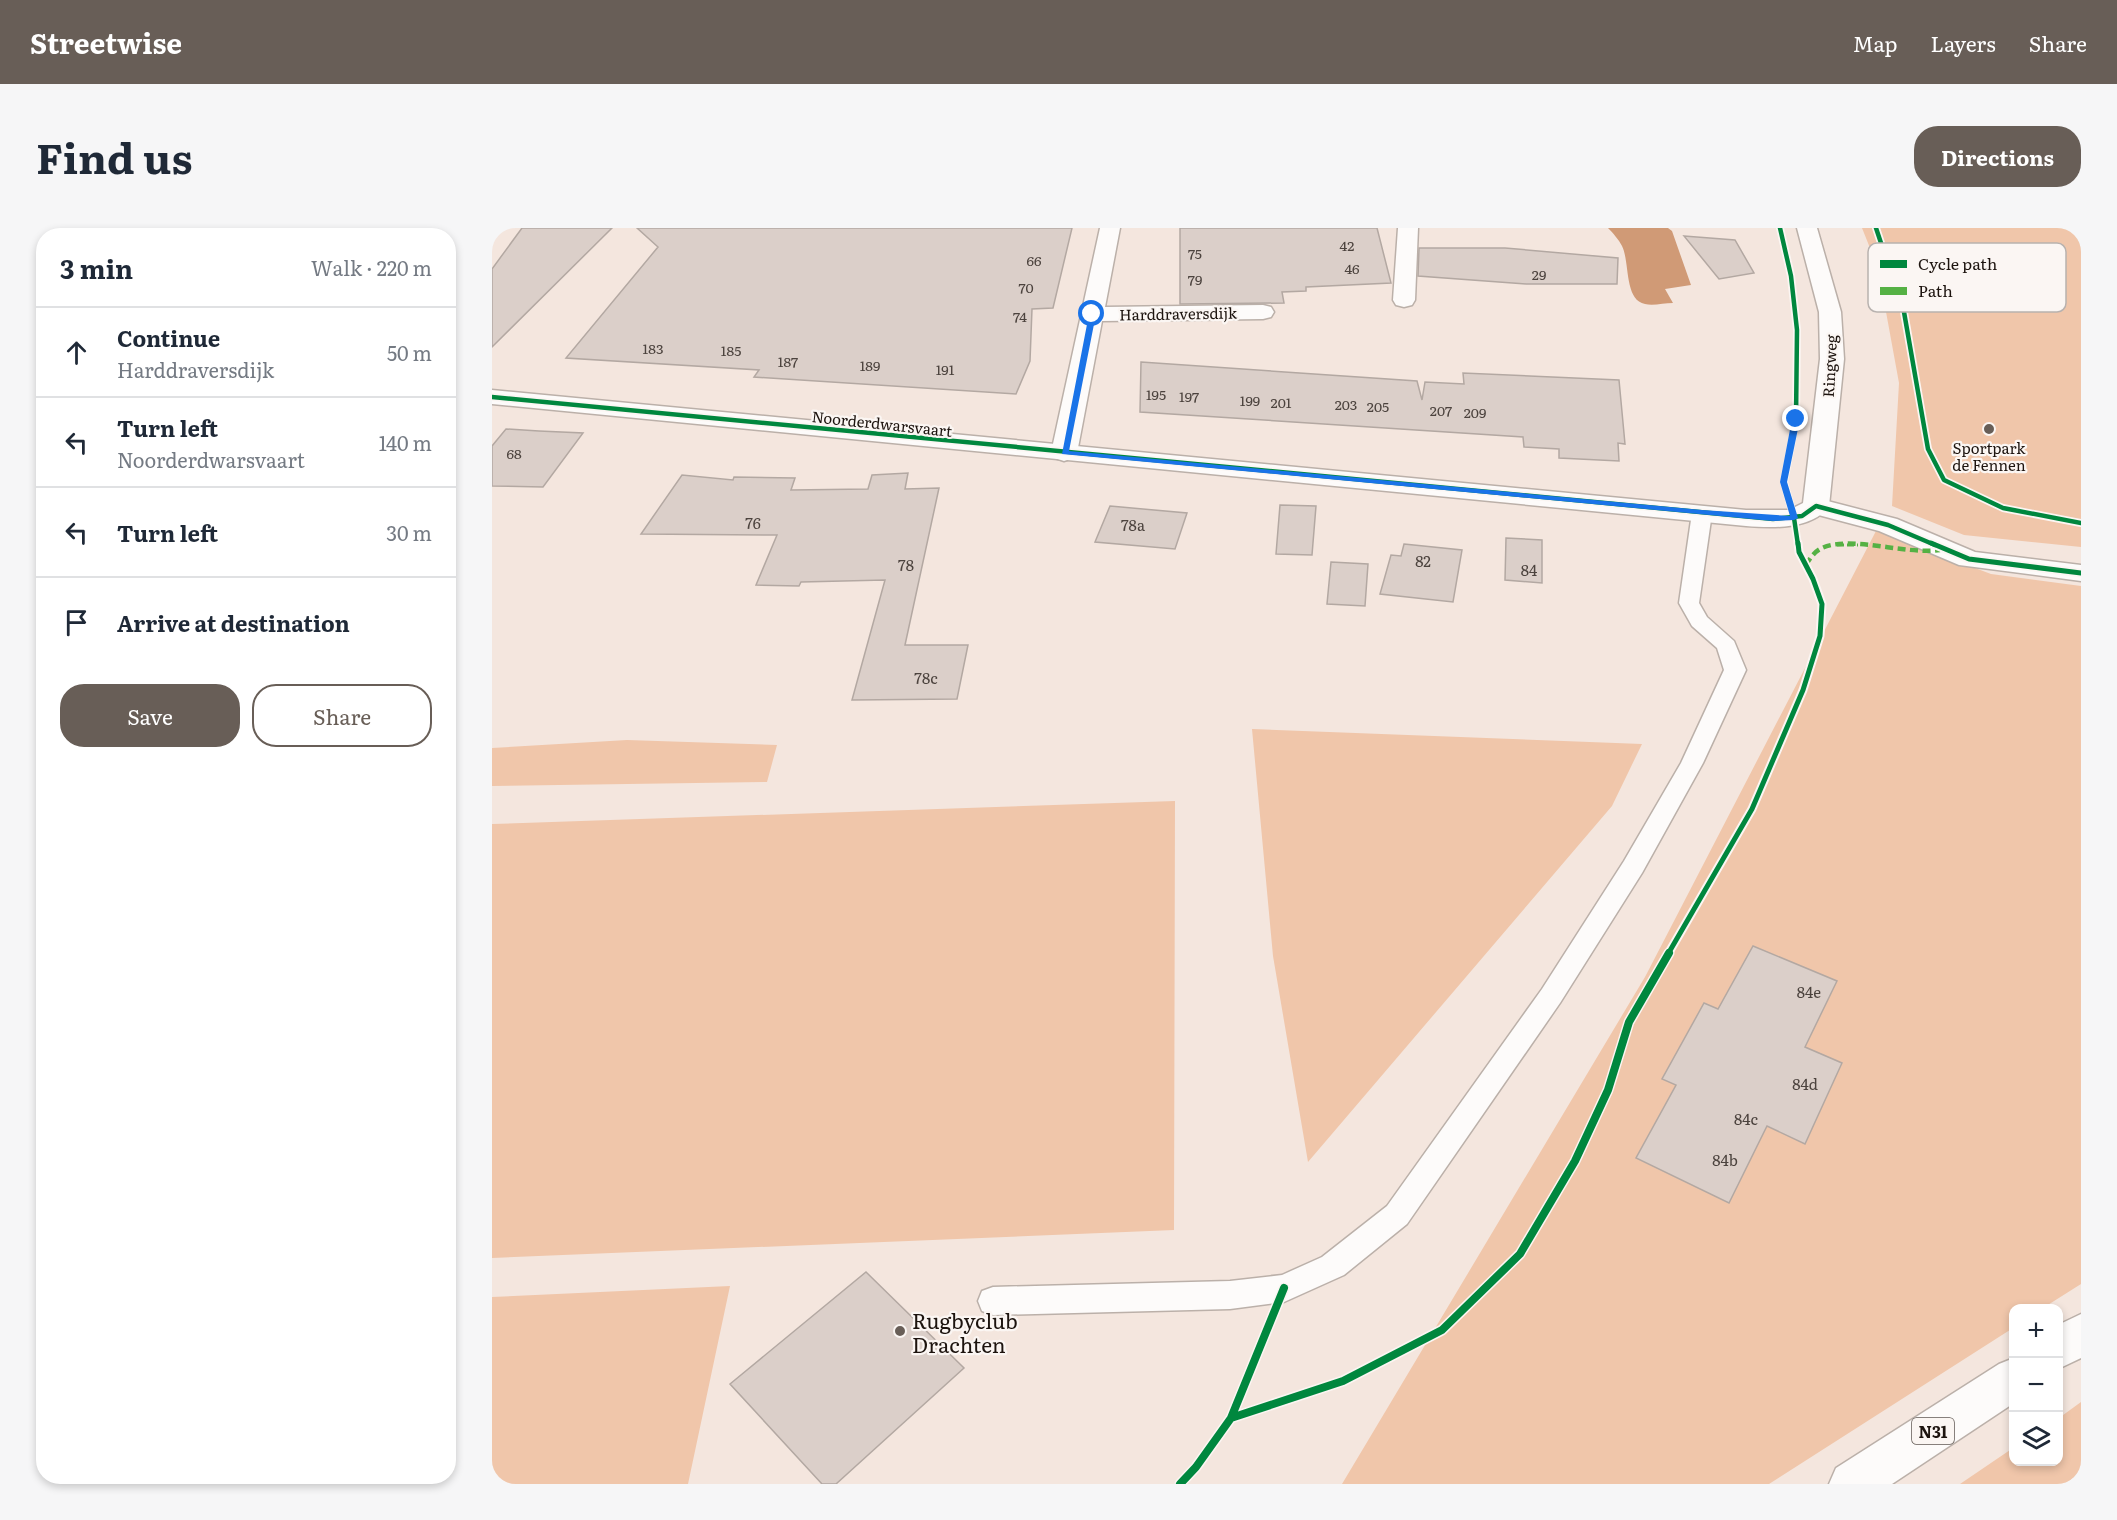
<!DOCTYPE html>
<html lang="en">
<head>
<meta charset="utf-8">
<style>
	body { margin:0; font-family:Literata,serif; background:#f6f6f7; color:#1f2937 }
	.controls { position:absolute; right:18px; bottom:18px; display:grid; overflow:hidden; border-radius:12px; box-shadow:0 3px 9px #0003 }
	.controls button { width:54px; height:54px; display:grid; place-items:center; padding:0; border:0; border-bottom:2px solid #e0e1e3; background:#fff; color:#1f2937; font:30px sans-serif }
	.stop { position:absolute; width:18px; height:18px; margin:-14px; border:4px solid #1a73e8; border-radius:50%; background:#fff }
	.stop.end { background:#1a73e8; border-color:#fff; box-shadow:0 2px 6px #0008 }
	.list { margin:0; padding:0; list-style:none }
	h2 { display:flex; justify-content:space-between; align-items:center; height:78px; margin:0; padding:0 24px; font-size:26px }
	h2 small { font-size:20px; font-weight:400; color:#747a83 }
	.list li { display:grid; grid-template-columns:39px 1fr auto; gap:18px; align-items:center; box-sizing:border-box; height:90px; padding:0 24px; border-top:2px solid #e0e1e3 }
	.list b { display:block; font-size:22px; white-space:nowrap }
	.list p { margin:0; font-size:20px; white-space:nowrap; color:#747a83 }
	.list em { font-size:20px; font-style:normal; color:#747a83 }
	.actions { display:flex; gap:12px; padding:18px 24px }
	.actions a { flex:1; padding:14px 0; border:2px solid #685e57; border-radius:24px; text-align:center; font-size:21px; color:#685e57 }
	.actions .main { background:#685e57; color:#fff }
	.icon { flex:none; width:33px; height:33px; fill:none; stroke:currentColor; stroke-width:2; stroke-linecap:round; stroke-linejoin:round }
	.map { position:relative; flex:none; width:1589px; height:1256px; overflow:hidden; border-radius:24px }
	header { display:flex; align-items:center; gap:36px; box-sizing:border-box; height:84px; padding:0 30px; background:#685e57; color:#fff }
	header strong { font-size:28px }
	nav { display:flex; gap:33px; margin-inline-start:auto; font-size:21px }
	.intro { display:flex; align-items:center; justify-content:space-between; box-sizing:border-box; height:144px; padding:0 36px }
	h1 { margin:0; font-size:42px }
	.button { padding:15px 27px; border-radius:24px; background:#685e57; color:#fff; font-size:21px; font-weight:700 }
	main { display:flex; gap:36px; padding:0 36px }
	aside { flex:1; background:#fff; border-radius:24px; box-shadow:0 3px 9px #0003 }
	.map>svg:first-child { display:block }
	.green { fill:#f0c6aa }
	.water { fill:#d09a76 }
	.building { fill:#dbcfc9; stroke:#b3a8a2; stroke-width:1.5 }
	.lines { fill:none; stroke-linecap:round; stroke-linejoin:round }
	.lane-casing { stroke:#bbb0a9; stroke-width:3 }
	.street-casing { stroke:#bbb0a9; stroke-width:3 }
	.secondary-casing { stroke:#bbb0a9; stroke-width:3 }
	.highway-casing { stroke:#bbb0a9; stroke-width:3 }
	.lane { fill:#fdfbfa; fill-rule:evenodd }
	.street { fill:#fdfbfa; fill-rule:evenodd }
	.secondary { fill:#fdfbfa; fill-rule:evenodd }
	.highway { fill:#fdfbfa; fill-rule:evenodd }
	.quiet-far1 { stroke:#55b144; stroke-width:3; stroke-dasharray:7 3; stroke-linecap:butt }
	.quiet { stroke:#55b144; stroke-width:4.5; stroke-dasharray:8 4.5; stroke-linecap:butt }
	.cycleway-far2-casing { stroke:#fbf6f3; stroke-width:8 }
	.cycleway-far1-casing { stroke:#fbf6f3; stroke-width:9 }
	.cycleway-casing { stroke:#fbf6f3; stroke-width:11 }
	.cycleway-far2 { stroke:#00873e; stroke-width:4.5 }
	.cycleway-far1 { stroke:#00873e; stroke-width:5 }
	.cycleway { stroke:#00873e; stroke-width:8 }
	.route { fill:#1a73e8 }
	.poi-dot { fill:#685e57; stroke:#fbf6f3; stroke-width:2 }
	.labels { text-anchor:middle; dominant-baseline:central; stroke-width:4.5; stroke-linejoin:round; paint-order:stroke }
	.far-number-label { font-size:14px; fill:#4c433e }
	.far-street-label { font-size:15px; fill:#1d140f; stroke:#fbf6f3 }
	.far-poi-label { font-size:15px; fill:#1d140f; stroke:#fbf6f3 }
	.number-label { font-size:15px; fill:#4c433e }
	.shield { fill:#fbf6f3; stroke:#605853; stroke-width:1.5 }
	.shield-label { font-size:16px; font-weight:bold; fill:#1d140f }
	.near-poi-label { font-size:21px; fill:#1d140f; stroke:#fbf6f3; text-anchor:start }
	.key { fill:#fbf6f3; stroke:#b8b2af; stroke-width:1.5 }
	.key-label { font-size:16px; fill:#1d140f }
</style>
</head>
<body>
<header>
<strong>Streetwise</strong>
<nav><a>Map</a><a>Layers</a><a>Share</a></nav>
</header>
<div class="intro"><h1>Find us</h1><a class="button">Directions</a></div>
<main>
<aside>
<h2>3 min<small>Walk · 220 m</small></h2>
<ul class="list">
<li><svg class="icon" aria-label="ahead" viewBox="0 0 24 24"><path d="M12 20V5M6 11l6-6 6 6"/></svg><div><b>Continue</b><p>Harddraversdijk</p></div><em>50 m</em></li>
<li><svg class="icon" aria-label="left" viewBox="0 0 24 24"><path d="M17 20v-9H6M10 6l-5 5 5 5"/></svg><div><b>Turn left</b><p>Noorderdwarsvaart</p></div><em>140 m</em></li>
<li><svg class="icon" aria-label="left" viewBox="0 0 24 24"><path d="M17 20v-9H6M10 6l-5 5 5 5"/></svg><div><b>Turn left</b></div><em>30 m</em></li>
<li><svg class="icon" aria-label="arrive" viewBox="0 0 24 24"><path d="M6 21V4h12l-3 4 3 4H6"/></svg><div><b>Arrive at destination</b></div></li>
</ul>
<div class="actions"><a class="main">Save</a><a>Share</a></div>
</aside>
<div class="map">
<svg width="1589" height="1256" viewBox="0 0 1589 1256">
	<rect width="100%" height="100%" fill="#f4e6de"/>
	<path class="green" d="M1370,0H1589V319L1472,307L1400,278L1407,155L1386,40Z
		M1384,303L1499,346L1589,358V1056L1551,1080H1522L1521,1100L1277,1256H850L1153,749Z
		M760,501L1150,516L1120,578L816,934L781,728Z
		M135,512L285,517L275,554L0,558V520Z
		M683,573L682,1002L0,1030V596Z
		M238,1058L196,1256H0V1069Z
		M1589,1174V1245L1573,1256H1468L1521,1220L1522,1234H1566L1567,1190Z"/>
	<path class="water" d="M1116,0H1176L1180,3L1199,57L1173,61L1181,75C1172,75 1161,78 1153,76C1132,72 1138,34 1130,18C1127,12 1121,5 1116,0Z"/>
	<path class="building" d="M30,0H120L0,119V41Z
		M145,0H580L561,80L540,81L538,133L524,166L262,149L267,142L74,130L166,19Z
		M688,0H885L899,55L814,59V63L790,64L792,75L688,76Z
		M1192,8L1243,12L1262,45L1227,51Z
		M927,20H1013L1126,30L1125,56H1034L926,48Z
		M649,134L925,153L930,172L933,154L972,156L971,145L1127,152L1133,216L1126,215L1127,233L1067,230V221L1032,219L1031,209L648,184Z
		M14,201L47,203L91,205L51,259L0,258V218Z
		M416,245L413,261L447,260L413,417H476L465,471L360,472L393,352L309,354L307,358L264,357L285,307L149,306L190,247L241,252L242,249L303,250L299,262L376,261L380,247Z
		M788,277L824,278L820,327L784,326Z
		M618,278L695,285L683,321L603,314Z
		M1014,310L1050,312V355L1013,352Z
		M912,316L970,322L961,374L888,366L899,327L909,328Z
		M839,334L876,336L873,378L835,376Z
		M1261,718L1345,753L1313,819L1350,835L1313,916L1275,898L1237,975L1144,930L1184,857L1170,851L1212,775L1226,781Z
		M374,1044L472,1140L344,1256H330L238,1156Z"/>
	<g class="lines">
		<g class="lane-casing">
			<path id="lane" d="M1210,279L1217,281L1220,285L1207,375L1215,389L1242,413L1254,442L1211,535L1150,645L1068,775L915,996L852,1047L792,1074L738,1081L501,1087L490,1083L486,1073L490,1063L501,1059L738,1053L790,1047L830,1029L895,978L1050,761L1132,633L1189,535L1232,442L1225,420L1200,398L1187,375L1200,285L1203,281Z"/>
		</g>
		<g class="street-casing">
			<path id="street" d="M608,0H628L613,79L771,77L779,79L782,84L779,89L771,91L610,93L585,225L581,230L572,233L563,230L559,225Z
				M906,0H926L923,72L920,77L912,79L904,77L901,72Z
				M1324,270L1405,291L1483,324L1589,337V353L1467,337L1387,303L1315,284L1311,278L1315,272Z"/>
		</g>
		<g class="secondary-casing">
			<path id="secondary" d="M1305,0H1325L1349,84L1352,131L1337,278C1320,302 1280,300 1254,298L0,176V162L1254,282H1297L1311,275L1328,131L1327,84Z"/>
		</g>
		<g class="highway-casing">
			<path id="highway" d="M1589,1086V1130L1566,1141V1097Z
				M1522,1130V1175L1400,1256H1337L1344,1240L1507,1136Z"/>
		</g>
		<use href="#lane" class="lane"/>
		<use href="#street" class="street"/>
		<use href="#secondary" class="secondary"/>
		<use href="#highway" class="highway"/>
		<path class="quiet-far1" d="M1345,317H1366"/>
		<path class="quiet" d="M1314,337C1318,330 1323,323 1330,320C1359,307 1413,327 1448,322"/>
		<g class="cycleway-far2-casing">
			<path id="cycleway-far2" d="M1288,0L1299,48L1305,102L1304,191L1292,254L1302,290L1306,317
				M1384,0L1412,84L1436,221L1452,252L1511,280L1589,295
				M0,169L1281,291L1310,288L1324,278L1396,297L1443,317"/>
		</g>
		<g class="cycleway-far1-casing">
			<path id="cycleway-far1" d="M1439,315L1477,331L1589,345
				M1176,726L1260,581L1311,462L1328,408L1330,376L1321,351L1307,324L1306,315"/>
		</g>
		<g class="cycleway-casing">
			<path id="cycleway" d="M739,1190L792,1060
				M688,1256L704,1239L739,1190L851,1153L950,1102L1028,1026L1083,933L1116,862L1137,794L1177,725"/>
		</g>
		<use href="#cycleway-far2" class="cycleway-far2"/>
		<use href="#cycleway-far1" class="cycleway-far1"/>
		<use href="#cycleway" class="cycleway"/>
	</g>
	<path class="route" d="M600,84L604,86L577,223L1210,282L1298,288L1288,254L1300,191L1304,189L1308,191L1295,254L1306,290L1302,292L1281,293L570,226L597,86Z"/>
	<g class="poi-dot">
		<circle cx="1497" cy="201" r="6"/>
		<circle cx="408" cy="1103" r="6"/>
	</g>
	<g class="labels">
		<g class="far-number-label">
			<text x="855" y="17">42</text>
			<text x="703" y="25">75</text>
			<text x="542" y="32">66</text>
			<text x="860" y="40">46</text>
			<text x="1047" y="46">29</text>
			<text x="703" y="51">79</text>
			<text x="534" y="59">70</text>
			<text x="528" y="88">74</text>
			<text x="161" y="120">183</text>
			<text x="239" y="122">185</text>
			<text x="296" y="133">187</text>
			<text x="378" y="137">189</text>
			<text x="453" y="141">191</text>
			<text x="664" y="166">195</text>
			<text x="697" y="168">197</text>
			<text x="758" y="172">199</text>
			<text x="789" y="174">201</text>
			<text x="854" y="176">203</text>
			<text x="886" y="178">205</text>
			<text x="949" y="182">207</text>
			<text x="983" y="184">209</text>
			<text x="22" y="225">68</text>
		</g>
		<g class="far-street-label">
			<text transform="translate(686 85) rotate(-1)">Harddraversdijk</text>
			<text transform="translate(1337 138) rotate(-87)">Ringweg</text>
			<text transform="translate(390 195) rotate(6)">Noorderdwarsvaart</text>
		</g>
		<g class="far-poi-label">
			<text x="1497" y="219">Sportpark<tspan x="1497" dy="17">de Fennen</tspan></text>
		</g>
		<g class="number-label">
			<text x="261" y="294">76</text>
			<text x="641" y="296">78a</text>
			<text x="931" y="332">82</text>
			<text x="414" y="336">78</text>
			<text x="1037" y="341">84</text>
			<text x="434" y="449">78c</text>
			<text x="1317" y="763">84e</text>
			<text x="1313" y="855">84d</text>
			<text x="1254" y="890">84c</text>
			<text x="1233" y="931">84b</text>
		</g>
		<rect class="shield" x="1420" y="1190" width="42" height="26" rx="4.5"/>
		<g class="shield-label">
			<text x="1441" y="1203">N31</text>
		</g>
		<g class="near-poi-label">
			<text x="420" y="1091">Rugbyclub<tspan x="420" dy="24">Drachten</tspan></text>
		</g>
	</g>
	<rect x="1376" y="15" width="198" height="69" rx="9" class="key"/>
	<rect x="1388" y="32" width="27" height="8" fill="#00873e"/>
	<rect x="1388" y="59" width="27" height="8" fill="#55b144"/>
	<g class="key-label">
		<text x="1426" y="42">Cycle path</text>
		<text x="1426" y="69">Path</text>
	</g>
</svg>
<div class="controls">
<button>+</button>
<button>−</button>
<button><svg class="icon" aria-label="layers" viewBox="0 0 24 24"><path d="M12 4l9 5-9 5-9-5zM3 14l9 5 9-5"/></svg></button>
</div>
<div class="stop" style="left:600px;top:86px"></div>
<div class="stop end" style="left:1304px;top:191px"></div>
</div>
</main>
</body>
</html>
